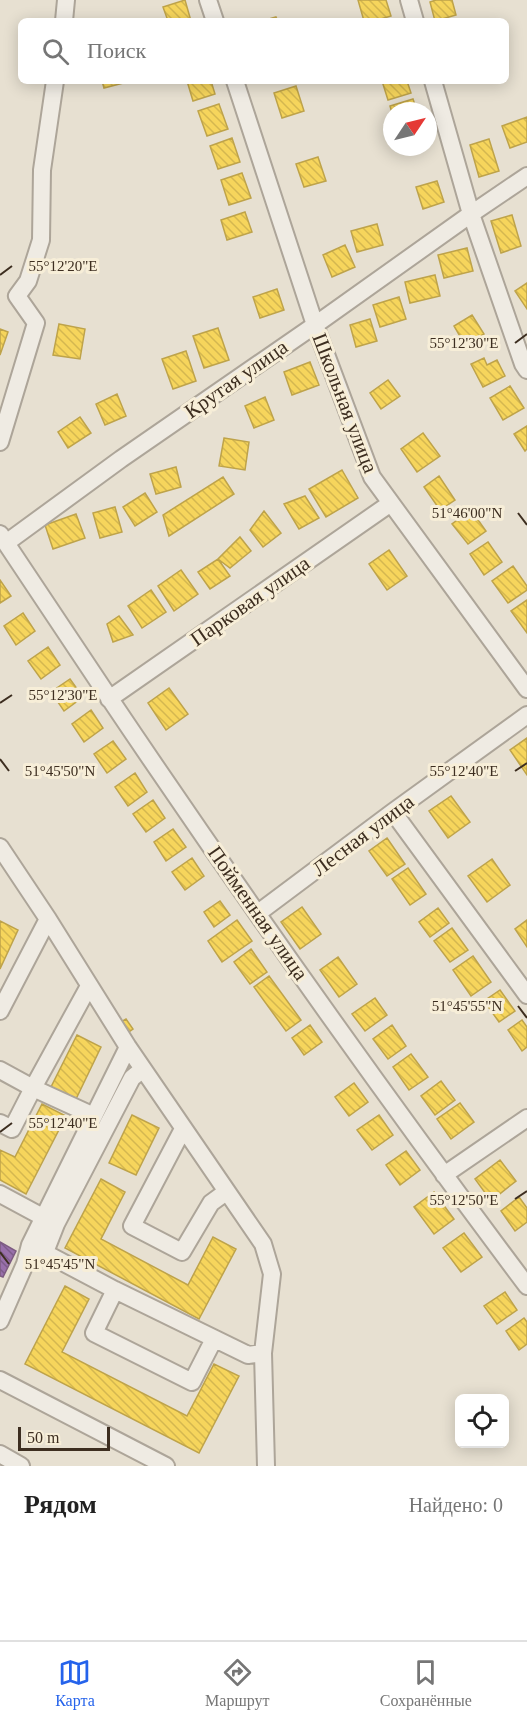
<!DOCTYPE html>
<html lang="ru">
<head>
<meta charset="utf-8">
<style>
	body { margin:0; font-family:"Times New Roman",serif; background:#f2f2f2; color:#222 }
	.controls { position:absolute; right:18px; bottom:18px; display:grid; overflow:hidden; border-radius:9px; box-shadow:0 3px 15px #0003 }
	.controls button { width:54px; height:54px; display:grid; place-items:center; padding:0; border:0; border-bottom:2px solid #e0e0e0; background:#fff; color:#222; font:30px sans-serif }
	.compass { position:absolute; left:383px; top:102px; width:54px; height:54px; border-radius:50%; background:#fff; box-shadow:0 3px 15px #0003; rotate:55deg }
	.scale { position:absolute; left:18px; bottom:15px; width:92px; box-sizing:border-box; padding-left:6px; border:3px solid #3d2e20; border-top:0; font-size:16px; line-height:21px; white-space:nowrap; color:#3d2e20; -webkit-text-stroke:4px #f7eed8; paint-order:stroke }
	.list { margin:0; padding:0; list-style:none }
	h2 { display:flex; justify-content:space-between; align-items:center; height:78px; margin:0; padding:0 24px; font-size:26px }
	h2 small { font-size:20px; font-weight:400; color:#767676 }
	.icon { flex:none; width:33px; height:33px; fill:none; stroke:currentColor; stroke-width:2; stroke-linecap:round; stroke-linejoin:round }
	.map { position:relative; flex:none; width:527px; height:1466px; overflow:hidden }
	.search { position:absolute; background:#fff; box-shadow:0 3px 15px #0003; left:18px; right:18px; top:18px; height:66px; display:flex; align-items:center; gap:15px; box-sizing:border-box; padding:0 21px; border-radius:9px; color:#767676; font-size:22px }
	.sheet { height:174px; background:#fff }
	nav { display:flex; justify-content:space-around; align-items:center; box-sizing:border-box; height:84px; border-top:2px solid #e0e0e0; background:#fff; font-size:16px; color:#767676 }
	nav a { display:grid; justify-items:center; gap:3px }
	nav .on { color:#2563eb }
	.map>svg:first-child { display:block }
	.homes { fill:url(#homes-back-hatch); stroke:#bea34a; stroke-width:1.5 }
	.offices { fill:url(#offices-back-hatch); stroke:#7d5c81; stroke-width:1.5 }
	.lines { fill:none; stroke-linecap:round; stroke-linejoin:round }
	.minor-casing { stroke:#ada599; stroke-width:20 }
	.minor { stroke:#efebe3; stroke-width:16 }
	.ticks { fill:none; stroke:#3d2e20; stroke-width:2 }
	.labels { text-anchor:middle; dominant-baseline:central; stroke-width:6; stroke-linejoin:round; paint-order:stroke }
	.street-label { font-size:21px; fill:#3d2e20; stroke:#f7eed8 }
	.ticks-label { font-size:15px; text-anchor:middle; fill:#3d2e20; stroke:#f7eed8; stroke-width:6; stroke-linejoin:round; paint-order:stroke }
</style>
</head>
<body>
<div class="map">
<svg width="527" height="1466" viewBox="0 0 527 1466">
	<defs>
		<pattern id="homes-back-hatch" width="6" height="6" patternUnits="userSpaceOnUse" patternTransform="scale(1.5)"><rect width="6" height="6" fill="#f6d55c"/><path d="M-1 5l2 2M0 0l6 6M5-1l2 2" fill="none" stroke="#d4b750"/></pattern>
		<pattern id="offices-back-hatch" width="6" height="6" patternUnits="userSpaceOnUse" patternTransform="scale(1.5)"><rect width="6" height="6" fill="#9970ab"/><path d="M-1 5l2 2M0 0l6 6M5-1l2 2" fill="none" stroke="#7e5c8b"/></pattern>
	</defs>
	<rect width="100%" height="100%" fill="#e7e0d1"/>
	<path class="homes" d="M185,0L191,21H168L163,7Z
		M358,0H386L391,16L374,21H364Z
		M436,0H452L456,15L435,21L430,2Z
		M276,17L278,21H262Z
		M102,81H131L104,88Z
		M187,81H211L215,94L193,101Z
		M382,81H407L411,93L388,100Z
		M296,86L304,111L282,118L274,93Z
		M413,99L417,111H392V113L390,106Z
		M219,104L228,129L207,136L198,111Z
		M527,117V142L510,148L502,126Z
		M232,138L240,162L218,169L210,146Z
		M489,139L499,171L479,177L470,145Z
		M318,157L326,181L304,187L296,164Z
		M242,173L251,198L229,205L221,180Z
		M437,181L444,202L423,209L416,187Z
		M245,212L252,232L227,240L221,220Z
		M512,215L521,246L501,253L491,221Z
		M377,224L383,245L357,252L351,231Z
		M345,245L355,267L332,277L323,255Z
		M467,248L473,271L444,278L438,255Z
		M435,275L440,296L410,303L405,282Z
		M527,283V309L515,291Z
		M277,289L284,310L260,318L253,297Z
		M399,297L406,319L380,327L373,305Z
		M472,315L484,334L465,345L454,326Z
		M370,319L377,341L356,347L350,325Z
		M59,324L85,329L80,359L53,355Z
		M218,328L229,360L204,368L193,336Z
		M0,329L8,332L0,355Z
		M186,351L196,381L173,389L162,359Z
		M484,358L487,365L497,360L505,376L483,387L471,364Z
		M310,362L319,385L292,395L284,372Z
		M388,380L400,396L381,409L370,393Z
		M510,386L524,408L503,420L490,398Z
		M117,394L126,416L105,425L96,404Z
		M265,397L274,420L254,428L245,406Z
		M80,417L91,433L68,448L58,432Z
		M527,426V449L525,451L514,434Z
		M423,433L440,456L417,472L401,449Z
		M224,438L249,442L245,470L219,466Z
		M176,467L181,487L156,494L150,474Z
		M342,470L358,498L326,517L309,489Z
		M439,476L455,500L440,510L424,487Z
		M223,477L234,494L169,536L163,515Z
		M145,493L157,512L135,526L123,507Z
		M305,496L319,518L299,529L284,504Z
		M115,507L122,532L100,538L93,513Z
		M471,510L486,531L468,544L452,524Z
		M264,511L281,533L263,547L250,530Z
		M76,514L85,538L53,549L45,525Z
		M240,537L251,551L230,568L218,559Z
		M488,542L502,562L484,575L470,554Z
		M389,550L407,576L387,590L369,564Z
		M218,559L230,576L210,589L198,572Z
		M513,566L527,586V590L508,603L492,581Z
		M181,570L198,594L174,611L158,586Z
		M0,580L11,596L0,603Z
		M151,590L166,612L142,628L128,606Z
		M527,600V633L511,611Z
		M23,613L35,631L16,645L4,626Z
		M119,616L133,635L113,642L107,624Z
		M48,647L60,665L41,679L28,661Z
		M70,679L83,697L64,711L51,692Z
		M169,688L188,714L166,730L148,703Z
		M91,710L103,728L84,742L72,724Z
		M527,738V775L510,750Z
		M113,741L126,759L107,773L94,754Z
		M135,773L147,792L128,806L115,787Z
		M451,796L470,822L448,838L429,811Z
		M153,800L165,818L146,832L133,814Z
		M173,829L186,847L166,861L154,842Z
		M387,838L405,864L387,876L369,851Z
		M192,858L204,876L185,890L172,872Z
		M492,859L510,885L487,902L468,876Z
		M408,868L426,894L410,905L392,879Z
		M220,901L230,915L214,927L204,912Z
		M302,907L321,934L300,949L281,922Z
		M438,908L449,923L430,937L419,922Z
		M237,920L252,941L222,962L208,941Z
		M527,920V947L515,929Z
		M0,921L18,930L0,969Z
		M452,928L468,950L450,962L434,941Z
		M251,949L267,972L250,984L234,962Z
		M473,956L491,982L471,996L453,970Z
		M338,957L357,984L339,997L320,970Z
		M269,976L301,1020L286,1031L254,987Z
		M500,990L515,1011L499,1022L484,1001Z
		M375,998L387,1015L365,1031L352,1014Z
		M126,1019L133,1029L126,1034L119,1023Z
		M522,1020L527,1027V1047L522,1051L508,1030Z
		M310,1025L322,1042L304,1055L292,1038Z
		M392,1025L406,1046L388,1059L373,1039Z
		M77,1035L101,1047L76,1099L51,1087Z
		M411,1054L428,1077L409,1090L393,1067Z
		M441,1081L455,1100L435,1115L421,1096Z
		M354,1083L368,1102L349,1116L335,1097Z
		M460,1103L474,1122L451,1139L437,1119Z
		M42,1104L66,1116L26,1194L0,1180V1150L15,1157Z
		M132,1115L159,1128L136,1175L109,1163Z
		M379,1115L393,1135L372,1150L357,1130Z
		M406,1151L420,1170L400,1185L386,1165Z
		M500,1160L516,1181L491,1201L475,1179Z
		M101,1179L125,1192L101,1239L188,1285L213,1237L236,1249L199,1319L65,1248Z
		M434,1192L454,1219L434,1234L414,1207Z
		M519,1197L527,1208V1222L515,1231L501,1211Z
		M464,1233L482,1257L461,1272L443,1248Z
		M65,1286L89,1299L62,1352L187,1416L214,1364L239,1376L199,1453L25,1364Z
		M505,1292L517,1310L497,1324L484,1306Z
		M524,1318L527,1322V1344L519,1350L506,1331Z"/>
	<path class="offices" d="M0,1242L16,1251L3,1277L0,1276Z"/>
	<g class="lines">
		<g class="minor-casing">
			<path id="minor" d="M208,0L215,21
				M409,0L415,21
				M64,21L66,0
				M235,81L315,325L372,477L527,689
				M433,81L471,214L523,364L527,370
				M0,442L36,323L17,296L28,281L41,240L42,170L55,81
				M0,534C37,589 73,644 110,699C244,898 383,1094 527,1286
				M6,543L121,459L315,325L471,214L527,176
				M109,699L391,503
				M393,812L527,995
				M0,847L48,919L128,1047L263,1244L272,1274L263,1353L266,1466
				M258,913L393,812L527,715
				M0,1011L48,919
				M0,1070L33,1088L89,986
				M0,1123L12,1129L33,1088L94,1116
				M183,1129L132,1226L182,1252L211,1203L226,1192
				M444,1175L527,1118
				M0,1194L52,1222
				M30,1245L115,1290L248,1355L263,1353
				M45,1252L56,1224L132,1078L143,1069
				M115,1290L94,1333L192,1382L214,1339
				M0,1321L25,1264L30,1245L128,1047
				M0,1380L166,1466
				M0,1454L21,1466"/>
		</g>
		<use href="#minor" class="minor"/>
	</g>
	<path class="ticks" d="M0,275L12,266M515,343L527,334M518,513L527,525M0,703L12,695M0,759L9,771M515,771L527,763M518,1006L527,1018M0,1132L12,1123M515,1199L527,1191M0,1252L9,1264"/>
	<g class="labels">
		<g class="street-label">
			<text transform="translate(236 379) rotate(-35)">Крутая улица</text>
			<text transform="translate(345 403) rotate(69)">Школьная улица</text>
			<text transform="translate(250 601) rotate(-35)">Парковая улица</text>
			<text transform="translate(363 835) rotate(-37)">Лесная улица</text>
			<text transform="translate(258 913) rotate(55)">Пойменная улица</text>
		</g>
	</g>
	<g class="ticks-label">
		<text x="63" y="271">55°12'20"E</text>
		<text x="464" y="348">55°12'30"E</text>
		<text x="467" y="518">51°46'00"N</text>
		<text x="63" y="700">55°12'30"E</text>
		<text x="60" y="776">51°45'50"N</text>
		<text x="464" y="776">55°12'40"E</text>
		<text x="467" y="1011">51°45'55"N</text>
		<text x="63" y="1128">55°12'40"E</text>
		<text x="464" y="1205">55°12'50"E</text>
		<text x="60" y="1269">51°45'45"N</text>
	</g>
</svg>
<div class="controls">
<button><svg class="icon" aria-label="locate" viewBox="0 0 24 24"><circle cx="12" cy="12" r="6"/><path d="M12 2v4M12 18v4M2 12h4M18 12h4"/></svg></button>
</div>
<svg class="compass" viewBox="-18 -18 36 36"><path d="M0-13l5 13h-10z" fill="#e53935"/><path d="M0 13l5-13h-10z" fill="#767676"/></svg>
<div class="scale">50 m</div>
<div class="search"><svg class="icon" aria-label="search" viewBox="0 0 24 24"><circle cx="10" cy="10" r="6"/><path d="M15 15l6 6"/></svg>Поиск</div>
</div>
<section class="sheet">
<h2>Рядом<small>Найдено: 0</small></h2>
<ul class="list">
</ul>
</section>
<nav>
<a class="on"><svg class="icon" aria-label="map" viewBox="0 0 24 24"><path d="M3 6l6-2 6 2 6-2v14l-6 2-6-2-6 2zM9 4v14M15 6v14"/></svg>Карта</a>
<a><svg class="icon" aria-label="directions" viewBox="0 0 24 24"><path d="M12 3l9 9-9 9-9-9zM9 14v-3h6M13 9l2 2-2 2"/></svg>Маршрут</a>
<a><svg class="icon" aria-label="saved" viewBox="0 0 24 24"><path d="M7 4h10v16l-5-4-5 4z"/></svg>Сохранённые</a>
</nav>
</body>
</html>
